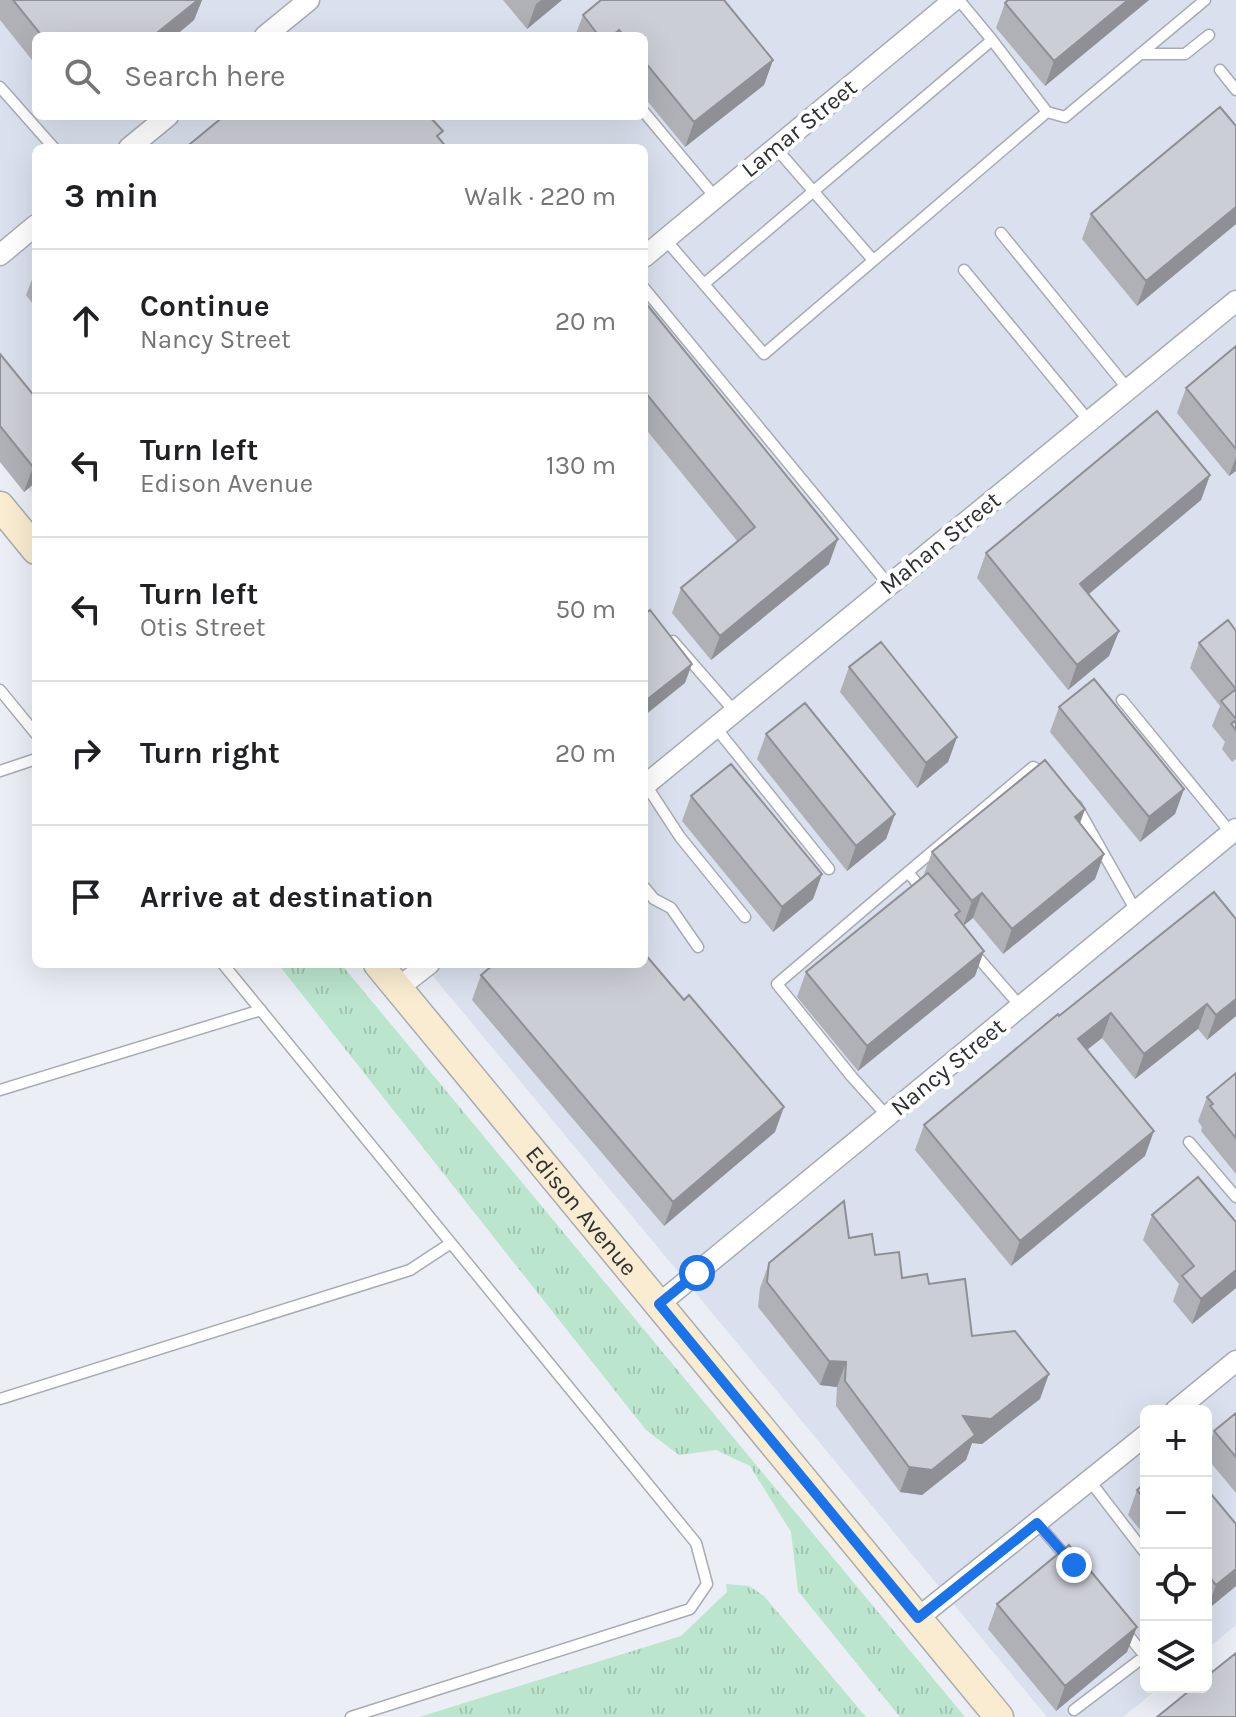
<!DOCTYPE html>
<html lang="en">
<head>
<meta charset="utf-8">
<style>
	body { margin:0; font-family:Karla,sans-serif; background:#f2f2f2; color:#202124 }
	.controls { position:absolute; right:24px; bottom:24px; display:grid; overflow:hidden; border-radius:12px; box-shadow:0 8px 32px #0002 }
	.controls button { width:72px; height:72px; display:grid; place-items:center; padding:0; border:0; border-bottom:2px solid #e0e0e0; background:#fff; color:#202124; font:40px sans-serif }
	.stop { position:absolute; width:24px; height:24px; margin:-18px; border:6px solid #1a73e8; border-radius:50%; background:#fff }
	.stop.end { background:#1a73e8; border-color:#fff; box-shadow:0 2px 8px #0008 }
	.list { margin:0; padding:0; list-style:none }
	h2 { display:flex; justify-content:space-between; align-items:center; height:104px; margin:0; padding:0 32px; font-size:34px }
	h2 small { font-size:26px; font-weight:400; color:#757577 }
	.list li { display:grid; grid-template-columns:52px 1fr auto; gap:24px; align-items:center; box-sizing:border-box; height:144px; padding:0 32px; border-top:2px solid #e0e0e0 }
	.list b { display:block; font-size:30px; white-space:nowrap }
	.list p { margin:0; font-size:26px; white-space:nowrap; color:#757577 }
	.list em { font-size:26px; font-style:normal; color:#757577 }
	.icon { flex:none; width:44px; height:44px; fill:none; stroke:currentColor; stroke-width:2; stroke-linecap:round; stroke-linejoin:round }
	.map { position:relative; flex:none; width:1236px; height:1717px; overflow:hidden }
	.search { position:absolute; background:#fff; box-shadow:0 8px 32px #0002; left:32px; top:32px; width:616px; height:88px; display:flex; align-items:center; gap:20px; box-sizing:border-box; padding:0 28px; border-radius:12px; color:#757577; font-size:30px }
	.panel { position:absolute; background:#fff; box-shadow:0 8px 32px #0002; left:32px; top:144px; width:616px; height:824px; border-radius:12px }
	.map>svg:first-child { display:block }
	.built { fill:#dae0ed; fill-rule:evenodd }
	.grass { fill:url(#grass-tufts) }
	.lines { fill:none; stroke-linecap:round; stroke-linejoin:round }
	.lane-casing { stroke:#a8abb1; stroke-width:13 }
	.street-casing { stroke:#a8abb1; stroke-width:23 }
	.secondary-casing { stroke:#a8abb1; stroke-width:31 }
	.lane { stroke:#fff; stroke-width:10 }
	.street { stroke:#fff; stroke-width:20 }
	.secondary { stroke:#f9ecd0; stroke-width:28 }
	.wall { fill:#afb1b7 }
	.shaded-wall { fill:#8f9095 }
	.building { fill:#ccced5; stroke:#8f9095; stroke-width:2 }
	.route { stroke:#1a73e8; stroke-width:10 }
	.labels { text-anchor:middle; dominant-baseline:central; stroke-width:8; stroke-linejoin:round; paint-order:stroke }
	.street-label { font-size:24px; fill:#2f3033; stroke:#fff }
</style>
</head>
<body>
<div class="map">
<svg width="1236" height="1717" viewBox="0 0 1236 1717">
	<defs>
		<pattern id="grass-tufts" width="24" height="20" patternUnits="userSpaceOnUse" patternTransform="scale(2)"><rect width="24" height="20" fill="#bbe5cd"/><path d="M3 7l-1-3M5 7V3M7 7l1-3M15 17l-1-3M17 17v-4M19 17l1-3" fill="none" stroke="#a1c5b0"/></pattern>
	</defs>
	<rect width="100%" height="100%" fill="#ebeef5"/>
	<path class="built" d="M0,0H1236V1625L1206,1650V1411H1146V1687H1160L1123,1717H1047L423,964H644V148H36V498L0,454ZM36,36H644V116H36Z"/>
	<path class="grass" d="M278,964H341L965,1717H900L798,1591L791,1532L750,1466L716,1450L679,1455L646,1430Z
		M726,1584L749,1586L764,1596L866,1717H419L681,1636L727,1592Z"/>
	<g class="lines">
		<g class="lane-casing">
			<path id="lane" d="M992,40L1047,112L1065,117L1205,0
				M1140,54H1185L1209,35
				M1220,70L1236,90
				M0,87L54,148
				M644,112L715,197
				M775,147L873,260
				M1001,233L1128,389
				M665,239L764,354L1047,112
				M964,270L1089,421
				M704,284L992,40L959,0
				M644,288L889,585
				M673,641L735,712
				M0,690L36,734
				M1122,700L1231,833
				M716,728L829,869
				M0,771L36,759
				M646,785L680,837L745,917
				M1076,805L1136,911
				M644,887L654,899L671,908L698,947
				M923,891L908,872L1033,767L1047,774
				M974,953L1021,1007
				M223,964L696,1543L707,1584L690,1609L351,1717
				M0,1090L261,1010
				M888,1117L852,1077L777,984L908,872
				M1189,1142L1236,1197
				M0,1399L410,1270L451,1243
				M1090,1481L1146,1554
				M1037,1523L1070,1561
				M1074,1710L1145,1656L1124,1630"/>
		</g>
		<g class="street-casing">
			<path id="street" d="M265,36L309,0
				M129,148L168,116
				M0,255L36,225
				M644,257L954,0
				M644,786L1236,301
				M398,988L429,964
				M659,1304L1236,829
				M1175,1411L1236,1361
				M918,1618L1146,1435"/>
		</g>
		<g class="secondary-casing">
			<g id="secondary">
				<path d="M0,506L36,550"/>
				<path id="s1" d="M378,964L999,1717"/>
			</g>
		</g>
		<use href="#lane" class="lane"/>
		<use href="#street" class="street"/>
		<use href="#secondary" class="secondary"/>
	</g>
	<path class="wall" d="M0,0H202L194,20L175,36H36V65L0,20Z
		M503,0H562L527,29Z
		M1149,0L1045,86L996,28L1005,3Z
		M583,15L773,60L764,85L685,147L644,97V36H575Z
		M1236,126V224L1137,306L1082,239L1091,214Z
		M36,269V308L26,295Z
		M644,301L829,564L711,660L672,613L681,588L738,542L644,427Z
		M1236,346V471L1229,476L1177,413L1186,388Z
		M0,354L36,398V482L24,492L0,462Z
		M1210,475L1201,500L1088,594L1119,631L1109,656L1068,690L977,578L986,553Z
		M1236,631V759L1232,762L1222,749L1225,742L1212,726L1220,706L1190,668L1199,643Z
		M849,667L957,737L948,762L917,788L840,692Z
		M1059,707L1184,789L1175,814L1140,842L1050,732Z
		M766,734L895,814L886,839L847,871L757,759Z
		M691,796L822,874L813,899L773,932L682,821Z
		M1085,809L1080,823L1104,854L1095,879L1003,954L973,918L964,925L975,976L858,1071L797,997L806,972L923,877L932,852Z
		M1236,919V1016L1207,1040L1198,1029L1135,1079L1102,1038L1087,1050L1145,1156L1011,1266L915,1150L924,1125L1059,1016Z
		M481,975L775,1132L664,1226L472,1000Z
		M1236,1073V1174L1201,1131L1202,1127L1198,1121L1207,1097Z
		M1152,1215L1236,1222V1288L1192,1324L1173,1301L1179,1284L1143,1240Z
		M849,1238L875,1255L902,1278L929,1284L972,1336L1040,1399L982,1444L972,1443L966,1460L922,1495L900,1492L836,1406L837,1387L820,1385L758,1307L760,1288L769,1263Z
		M1236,1413V1493L1206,1457V1453L1214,1431Z
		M1146,1482V1537L1128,1515L1137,1490Z
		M1206,1488L1236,1586L1207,1610L1206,1609Z
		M997,1604L1127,1652L1056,1711L988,1629Z"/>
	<path class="shaded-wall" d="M198,0H202L194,20L175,36H153Z
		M541,0H562L527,29L536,4Z
		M1128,0H1149L1045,86L1054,61Z
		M773,60L764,85L685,147L694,122Z
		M1236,207V224L1137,306L1146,281Z
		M1236,457V471L1229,476Z
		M36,464V482L24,492L33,467Z
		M1210,475L1201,500L1071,609L1080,584Z
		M838,539L829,564L711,660L720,636Z
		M1119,631L1109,656L1068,690L1077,665Z
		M692,664L685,683L644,716V702Z
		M957,737L948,762L917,788L926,763Z
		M1184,789L1175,814L1140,842L1149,817Z
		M1085,809L1076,834L1075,817Z
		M895,814L886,839L847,871L856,846Z
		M1104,854L1095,879L1003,954L1012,929Z
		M822,874L813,899L773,932L782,907Z
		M982,893L973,918L963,926L972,901Z
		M984,951L975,976L858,1071L867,1046Z
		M1236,999V1016L1207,1040L1216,1015Z
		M1207,1004L1198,1029L1135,1079L1144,1054Z
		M1111,1013L1102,1038L1069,1064L1078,1039Z
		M784,1107L775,1132L664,1226L673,1202Z
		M1154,1131L1145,1156L1011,1266L1020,1241Z
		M1236,1270V1288L1192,1324L1201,1299Z
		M829,1361L846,1362L837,1387L820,1385Z
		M1049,1374L1040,1399L982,1444L972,1443L966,1460L922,1495L900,1492L909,1467L963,1416Z
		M1236,1569V1586L1207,1610L1216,1585Z
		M1137,1627L1127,1652L1056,1711L1065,1686Z"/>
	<path class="building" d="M13,0H198L153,36H42Z
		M601,0H724L773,60L694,122L644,61V36H624L619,30L612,36H599L583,15Z
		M1008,0H1128L1054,61L1005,3Z
		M1220,107L1236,126V207L1146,281L1091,214Z
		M224,116H429L443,131L437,136L447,148H194L190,144Z
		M644,301L838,539L720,636L681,588L755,527L644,391Z
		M1236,346V449L1186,388Z
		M0,354L36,398V464L33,467L0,426Z
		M1157,411L1210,475L1080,584L1119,631L1077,665L986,553Z
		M650,610L692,664L644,702V615Z
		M1228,620L1236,631V719L1221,701L1236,689L1199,643Z
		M881,642L957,737L926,763L849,667Z
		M1094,679L1184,789L1149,817L1059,707Z
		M805,703L895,814L856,846L766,734Z
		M1236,720V730L1231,724Z
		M1045,760L1085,809L1075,817L1104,854L1012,929L982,893L972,901L932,852Z
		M731,764L822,874L782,907L691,796Z
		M928,873L960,911L955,915L984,951L867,1046L806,972Z
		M1214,892L1236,919V999L1216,1015L1207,1004L1144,1054L1111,1013L1078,1039L1154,1131L1020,1241L924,1125L1058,1014L1059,1016Z
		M644,953L684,1000L689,995L784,1107L673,1202L481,975L494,964H644Z
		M1236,1073V1138L1210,1106L1213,1104L1207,1097Z
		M1198,1177L1236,1222V1270L1201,1299L1182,1276L1194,1266L1152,1215Z
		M844,1201L849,1238L872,1234L875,1255L899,1252L902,1278L927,1274L929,1284L965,1279L972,1336L1015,1331L1049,1374L991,1419L963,1416L975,1435L932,1470L909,1467L845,1381L846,1362L829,1361L767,1282L769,1263Z
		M1236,1413V1457L1214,1431Z
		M1146,1482V1501L1137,1490Z
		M1206,1488L1236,1524V1569L1216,1585L1206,1573Z
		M1069,1545L1137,1627L1065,1686L997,1604Z
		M1236,1653V1717H1157L1194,1687H1206V1677Z"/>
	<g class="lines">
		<path class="route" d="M697,1273L659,1304L918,1618L1037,1523L1074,1565"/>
	</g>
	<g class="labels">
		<g class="street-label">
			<text transform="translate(799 128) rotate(-39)">Lamar Street</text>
			<text transform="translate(940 543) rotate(-39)">Mahan Street</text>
			<text transform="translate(948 1067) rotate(-39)">Nancy Street</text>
			<text stroke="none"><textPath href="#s1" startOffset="320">Edison Avenue</textPath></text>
		</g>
	</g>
</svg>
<div class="controls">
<button>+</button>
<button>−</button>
<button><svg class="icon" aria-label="locate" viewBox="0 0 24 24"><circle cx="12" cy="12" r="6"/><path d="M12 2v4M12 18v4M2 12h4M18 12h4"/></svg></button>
<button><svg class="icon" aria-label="layers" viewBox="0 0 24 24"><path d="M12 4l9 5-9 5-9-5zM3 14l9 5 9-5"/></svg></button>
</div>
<div class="stop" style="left:697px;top:1273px"></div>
<div class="stop end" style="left:1074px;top:1565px"></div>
<div class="search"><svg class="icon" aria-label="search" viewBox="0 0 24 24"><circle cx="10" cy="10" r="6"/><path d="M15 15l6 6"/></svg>Search here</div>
<section class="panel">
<h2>3 min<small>Walk · 220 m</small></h2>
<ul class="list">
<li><svg class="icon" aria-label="ahead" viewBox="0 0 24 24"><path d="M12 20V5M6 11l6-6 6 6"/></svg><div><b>Continue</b><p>Nancy Street</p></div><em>20 m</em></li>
<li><svg class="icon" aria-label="left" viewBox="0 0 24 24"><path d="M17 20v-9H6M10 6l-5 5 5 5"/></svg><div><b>Turn left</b><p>Edison Avenue</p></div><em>130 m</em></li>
<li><svg class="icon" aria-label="left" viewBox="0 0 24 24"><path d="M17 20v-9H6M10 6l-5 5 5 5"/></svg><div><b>Turn left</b><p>Otis Street</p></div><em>50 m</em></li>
<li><svg class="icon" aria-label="right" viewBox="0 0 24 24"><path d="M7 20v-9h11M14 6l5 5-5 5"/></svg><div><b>Turn right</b></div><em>20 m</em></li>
<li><svg class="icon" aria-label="arrive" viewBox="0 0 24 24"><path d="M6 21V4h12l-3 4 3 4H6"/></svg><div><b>Arrive at destination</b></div></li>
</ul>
</section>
</div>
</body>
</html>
